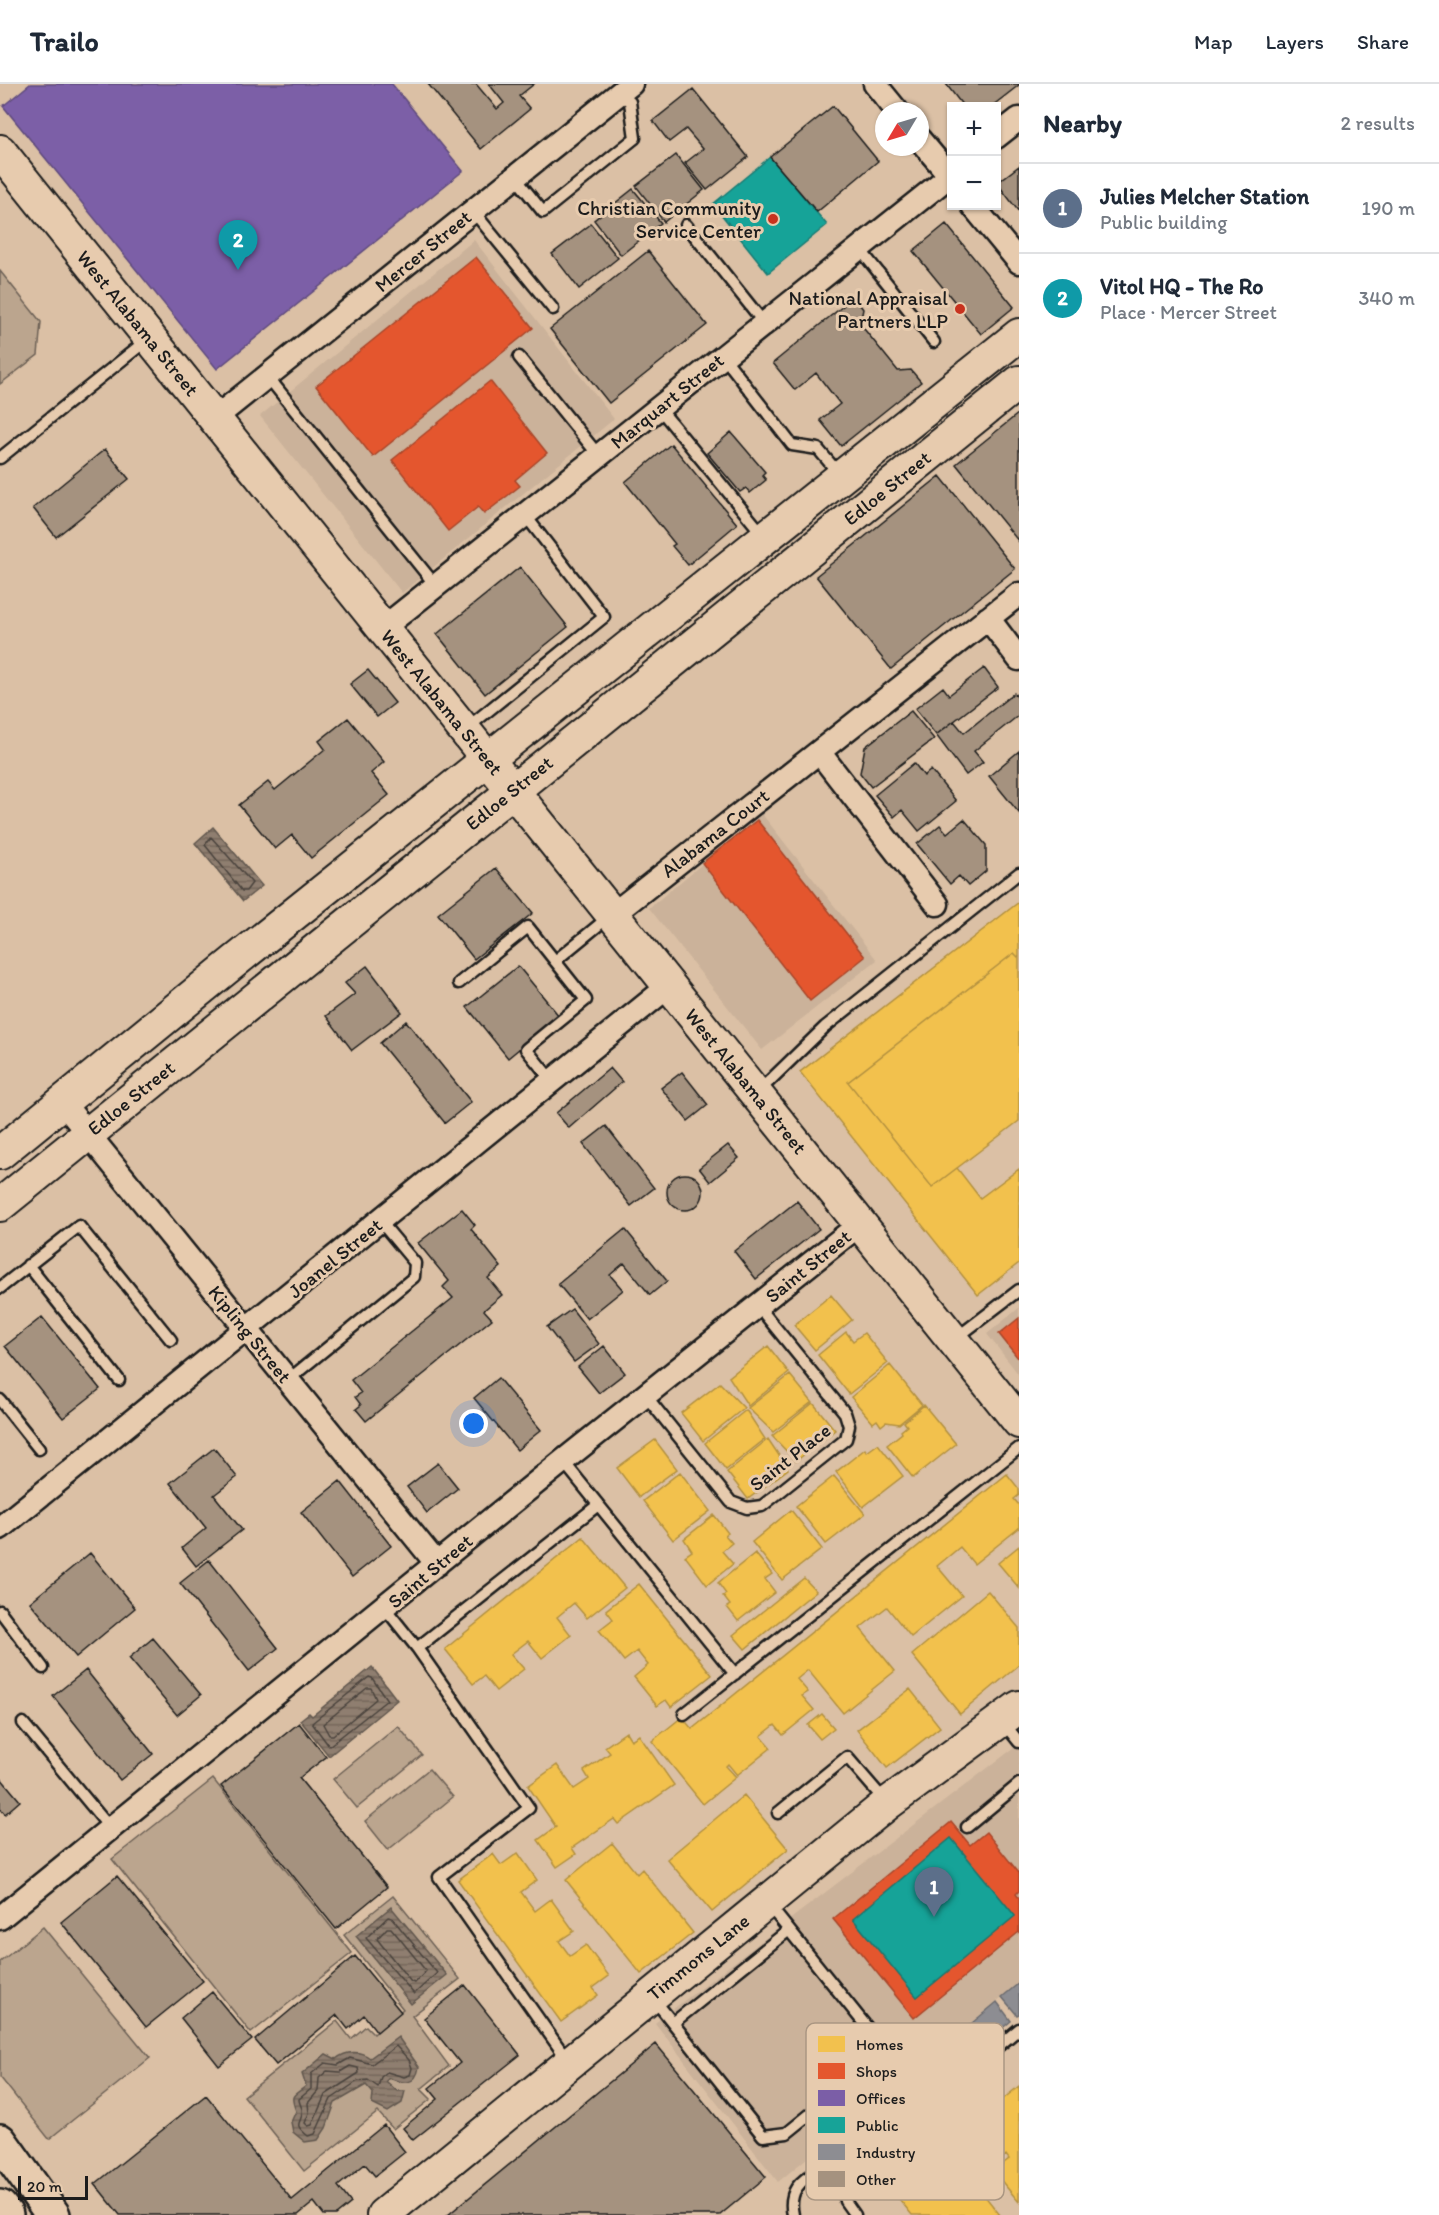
<!DOCTYPE html>
<html lang="en">
<head>
<meta charset="utf-8">
<style>
	body { margin:0; font-family:Itim,sans-serif; background:#f2f2f3; color:#1f2937 }
	.controls { position:absolute; right:18px; top:18px; display:grid; overflow:hidden; border-radius:0px; box-shadow:0 2px 4px #0004 }
	.controls button { width:54px; height:54px; display:grid; place-items:center; padding:0; border:0; border-bottom:2px solid #e0e1e3; background:#fff; color:#1f2937; font:30px sans-serif }
	.compass { position:absolute; left:875px; top:18px; width:54px; height:54px; border-radius:50%; background:#fff; box-shadow:0 2px 4px #0004; rotate:232deg }
	.scale { position:absolute; left:18px; bottom:15px; width:70px; box-sizing:border-box; padding-left:6px; border:3px solid #1c1c1c; border-top:0; font-size:16px; line-height:21px; white-space:nowrap; color:#1c1c1c; -webkit-text-stroke:4px #e7cbae; paint-order:stroke }
	.you { position:absolute; left:474px; top:1340px; width:21px; height:21px; margin:-15px; border:4px solid #fff; border-radius:50%; background:#1a73e8; box-shadow:0 0 0 9px #1a73e833 }
	.badge { display:grid; place-items:center; width:39px; height:39px; border-radius:50%; background:#0f766e; color:#fff; font-size:20px; font-weight:700 }
	.pin { position:absolute; translate:-50% -50px; filter:drop-shadow(0 2px 3px #0008) }
	.pin::after { content:''; position:absolute; top:32px; width:21px; height:18px; background:inherit; clip-path:polygon(0 0,100% 0,50% 100%) }
	.list { margin:0; padding:0; list-style:none }
	h2 { display:flex; justify-content:space-between; align-items:center; height:78px; margin:0; padding:0 24px; font-size:26px }
	h2 small { font-size:20px; font-weight:400; color:#747a83 }
	.list li { display:grid; grid-template-columns:39px 1fr auto; gap:18px; align-items:center; box-sizing:border-box; height:90px; padding:0 24px; border-top:2px solid #e0e1e3 }
	.list b { display:block; font-size:22px; white-space:nowrap }
	.list p { margin:0; font-size:20px; white-space:nowrap; color:#747a83 }
	.list em { font-size:20px; font-style:normal; color:#747a83 }
	.map { position:relative; flex:none; width:1019px; height:2131px; overflow:hidden }
	header { display:flex; align-items:center; gap:36px; box-sizing:border-box; height:84px; padding:0 30px; background:#fff; border-bottom:2px solid #e0e1e3 }
	header strong { font-size:28px }
	nav { display:flex; gap:33px; margin-inline-start:auto; font-size:21px }
	main { display:flex }
	aside { flex:1; background:#fff }
	.map>svg:first-child { display:block }
	.built { fill:#cbb29a }
	.pitch { fill:#bba58e; stroke:#6c6055; stroke-width:1.5 }
	.water { fill:url(#water-rules); stroke:#61574e; stroke-width:1.5 }
	.homes { fill:#f2c14e; stroke:#b2903f; stroke-width:1.5 }
	.shops { fill:#e4572e; stroke:#a84529; stroke-width:1.5; fill-rule:evenodd }
	.offices { fill:#7b5ea7; stroke:#5e4a7d; stroke-width:1.5 }
	.public { fill:#17a398; stroke:#187a73; stroke-width:1.5 }
	.industry { fill:#8d8d92; stroke:#6b6b6f; stroke-width:1.5 }
	.lines { fill:none; stroke-linecap:round; stroke-linejoin:round }
	.shore { stroke:#4a433d; stroke-width:1.5 }
	.building { fill:#a5927f; stroke:#1c1c1c; stroke-width:1.5 }
	.lane-casing { stroke:#1c1c1c; stroke-width:15 }
	.street-casing { stroke:#1c1c1c; stroke-width:27 }
	.secondary-casing { stroke:#1c1c1c; stroke-width:36 }
	.primary-casing { stroke:#1c1c1c; stroke-width:38 }
	.lane { stroke:#e7cbae; stroke-width:10 }
	.street { stroke:#e7cbae; stroke-width:22 }
	.secondary { stroke:#e7cbae; stroke-width:32 }
	.primary { stroke:#e7cbae; stroke-width:33 }
	.poi-dot { fill:#c8321e; stroke:#e7cbae; stroke-width:2 }
	.labels { text-anchor:middle; dominant-baseline:central; stroke-width:6; stroke-linejoin:round; paint-order:stroke }
	.poi-label { font-size:20px; fill:#1c1c1c; stroke:#e7cbae; text-anchor:end }
	.street-label { font-size:20px; fill:#1c1c1c; stroke:#e7cbae }
	.key { fill:#e7cbae; stroke:#aa9682; stroke-width:1.5 }
	.key-label { font-size:16px; fill:#1c1c1c }
</style>
</head>
<body>
<header>
<strong>Trailo</strong>
<nav><a>Map</a><a>Layers</a><a>Share</a></nav>
</header>
<main>
<div class="map">
<svg width="1019" height="2131" viewBox="0 0 1019 2131">
	<defs>
		<pattern id="water-rules" width="6" height="5" patternUnits="userSpaceOnUse" patternTransform="scale(1.5)"><rect width="6" height="5" fill="#8f7e6f"/><path d="M0 2.5h6" fill="none" stroke="#74665a"/></pattern>
	</defs>
	<rect width="100%" height="100%" fill="#dbc0a5"/>
	<filter id="ink" filterUnits="userSpaceOnUse"><feTurbulence type="fractalNoise" baseFrequency=".0167" numOctaves="2"/><feDisplacementMap in="SourceGraphic" scale="12" xChannelSelector="R" yChannelSelector="G"/><feConvolveMatrix kernelMatrix="1 2 1 2 8 2 1 2 1" color-interpolation-filters="sRGB"/></filter>
	<g filter="url(#ink)">
		<path class="built" d="M474,156L614,335L402,509L260,332Z
			M762,730L877,876L762,966L649,824Z
			M1019,1224V1291L987,1250Z
			M1019,1660V1899L778,2098L655,1939Z"/>
		<path class="pitch" d="M0,187L41,238L38,271L0,300Z
			M398,1642L422,1671L357,1724L333,1695Z
			M429,1685L453,1713L388,1766L365,1737Z
			M213,1695L352,1869L251,1949L112,1775Z
			M393,1812L460,1895L412,1932L449,1982L421,2005L431,2015L393,2045L378,2028L304,2087L244,2012L337,1937L351,1955L366,1942L374,1950L403,1925L344,1851Z
			M43,1843L150,1974L49,2055L0,1993V1878Z"/>
		<path class="water" d="M213,743L262,802L243,817L195,759Z
			M372,1583L397,1616L329,1672L300,1636L309,1629L312,1632Z
			M391,1823L447,1891L411,1920L356,1852Z
			M398,1953L419,1983C416,2002 403,2000 389,1994L386,1997L397,2007H405L402,2019L388,2028L372,2020L373,2009L366,2001L335,2019L326,2044L318,2056L305,2058L293,2048L291,2038L296,2027C289,2009 294,2012 306,2002L302,1990L326,1970L336,1975C346,1967 360,1966 370,1974Z"/>
		<path class="homes" d="M1019,818V874L1014,869L848,998L932,1103L957,1084L980,1114L1019,1085V1179L978,1211L800,988Z
			M1014,869L1019,874V1037L932,1103L848,998Z
			M831,1211L852,1236L815,1266L794,1241Z
			M846,1248L853,1257L864,1249L888,1279L849,1310L818,1271Z
			M768,1262L789,1289L748,1322L729,1293Z
			M890,1281L922,1321L899,1340L886,1338L881,1342L877,1336L873,1339L851,1313Z
			M790,1291L812,1318L773,1348L748,1324Z
			M720,1299L744,1324L703,1357L681,1329Z
			M813,1319L835,1346L796,1377L772,1352Z
			M924,1321L956,1360L913,1394L887,1361L902,1349L901,1347L907,1342L904,1338Z
			M746,1326L765,1355L726,1386L705,1359Z
			M768,1355L788,1385L748,1415L727,1388Z
			M655,1356L677,1385L639,1413L617,1384Z
			M878,1360L903,1392L863,1423L836,1388L865,1365L867,1368Z
			M680,1388L710,1427L673,1456L643,1417Z
			M1007,1390L1019,1405V1411L1014,1415L1019,1421V1444L974,1480L960,1463L937,1482L962,1512L911,1553L887,1523L860,1544L895,1587L843,1629L808,1586L797,1595L808,1608L802,1612L814,1626L783,1651L775,1641L761,1652L771,1664L737,1691L728,1680L726,1682L736,1693L703,1720L652,1657L682,1633L692,1645Z
			M834,1392L865,1430L826,1460L796,1422Z
			M791,1426L822,1465L782,1496L752,1458Z
			M714,1431L728,1449L725,1451L732,1459L722,1467L733,1480L707,1501L685,1472L692,1467L684,1455Z
			M583,1453L625,1504L587,1534L574,1519L557,1533L571,1551L542,1574L528,1557L511,1570L524,1585L496,1607L484,1592L473,1600L445,1565Z
			M1019,1462V1504L998,1479Z
			M755,1469L772,1490L765,1495L775,1508L738,1537L727,1523L730,1521L723,1512L726,1510L718,1499Z
			M804,1494L816,1507L745,1565L733,1551Z
			M639,1500L712,1591L671,1623L666,1616L657,1622L634,1593L648,1581L637,1567L624,1577L599,1546L613,1535L606,1526Z
			M988,1507L1019,1544V1581L960,1630L912,1571Z
			M910,1605L940,1643L887,1684L857,1646Z
			M822,1630L834,1644L820,1655L808,1641Z
			M626,1648L631,1656L639,1651L674,1701L618,1740L614,1735L572,1764L576,1770L557,1783L538,1756L556,1743L528,1702L557,1681L574,1705L589,1695L584,1687L610,1669L605,1663Z
			M744,1711L788,1765L712,1828L667,1775Z
			M612,1759L637,1790L642,1785L693,1849L641,1890L566,1796Z
			M518,1769L537,1796L521,1808L535,1827L551,1815L574,1847L559,1857L570,1872L586,1861L609,1892L593,1904L598,1911L561,1938L458,1796L493,1770L501,1781Z
			M1019,2002V2118L993,2087L1009,2075L1006,2071L982,2091L953,2056Z
			M934,2048L1000,2131H912L880,2091Z"/>
		<path class="shops" d="M476,173L533,244L373,373L316,302Z
			M490,297L547,369L515,396L520,402L484,430L478,423L448,447L392,376Z
			M757,736L865,873L810,917L702,779Z
			M1019,1234V1274H1018L999,1250Z
			M951,1738L970,1761L986,1748L1019,1789V1807L1016,1810L1019,1814V1848L914,1934L833,1835ZM951,1754L1015,1832L917,1913L853,1835Z"/>
		<path class="offices" d="M30,0H392L463,87L217,285L3,22Z"/>
		<path class="public" d="M770,73L827,141L768,189L713,120Z
			M951,1754L1015,1832L917,1913L853,1835Z"/>
		<path class="industry" d="M1019,1899V1930L1017,1931L1002,1913Z
			M997,1918L1011,1937L975,1967L960,1949Z"/>
		<g class="lines">
			<path class="shore" d="M211,753L252,799L246,807H242L205,761Z
				M369,1593L372,1594L387,1616L329,1662L312,1639Z
				M367,1604H371L376,1615L333,1651H329L323,1640Z
				M388,1833L392,1834L437,1889L414,1910L366,1854Z
				M387,1844H391L426,1887L415,1899L411,1898L377,1855Z
				M396,1962L409,1976L412,1984L410,1991L404,1993L387,1988L381,1993L378,2003L368,1996L358,1997L331,2015L315,2050L308,2052C290,2038 304,2040 302,2025C301,2022 299,2018 299,2015L311,2005V1990L325,1979L338,1981L350,1974L372,1980Z
				M350,1982L358,1984L359,1989L325,2011L312,2041L308,2042L305,2039L309,2029L308,2019L318,2007L319,1994L327,1987L340,1988Z"/>
		</g>
		<path class="building" d="M428,0H476L497,25L504,19L489,0H534L519,12L530,25L481,65Z
			M946,0H1019V1L992,22H963Z
			M693,5L748,73L707,106L685,79L703,65L686,45L669,58L653,37Z
			M833,22L878,77L817,128L770,73Z
			M676,71L704,106L664,138L636,102Z
			M1019,82V128L997,99Z
			M633,105L661,139L621,171L594,136Z
			M591,140L618,174L579,205L552,170Z
			M946,140L1014,223L981,250L913,167Z
			M648,167L707,241L609,319L550,245Z
			M854,213L863,225L860,240L898,287L911,286L921,298L841,362L820,336L840,320L816,289L795,306L773,279Z
			M1019,329V458L956,380Z
			M731,348L765,388L762,391L766,396L750,409L746,404L740,408L707,369Z
			M671,360L737,440L688,481L672,462L675,460L625,398Z
			M105,365L129,395L56,453L33,424Z
			M940,392L1015,485L891,585L816,492Z
			M520,483L568,543L485,610L437,550Z
			M984,584L998,603L936,651L915,625L943,603L949,611Z
			M368,586L395,619L377,633L350,600Z
			M1014,609L1019,615V631L974,667L983,678L966,691L936,651L954,637L964,649Z
			M911,627L934,655L871,703L860,689L865,663Z
			M348,634L384,678L371,689L389,711L311,774L292,751L275,765L239,721L268,698L275,706L325,665L319,657Z
			M1019,667V729L989,692Z
			M914,679L924,692L931,686L956,717L919,747L902,726L894,733L875,711Z
			M964,735L986,761V787L968,802L959,792L950,800L917,760L940,741L947,749Z
			M496,784L533,829L474,875L438,830Z
			M367,882L402,928L352,966L326,932L355,910L345,899Z
			M518,882L559,932L508,974L467,923Z
			M406,937L471,1018L445,1039L380,959Z
			M610,984L622,998L569,1044L556,1029Z
			M682,988L708,1021L688,1037L661,1004Z
			M606,1042L654,1104L631,1122L583,1060Z
			M728,1061L739,1074L710,1098L699,1084Z
			M667 1108a18 18 0 1 1 36 0a18 18 0 1 1-36 0Z
			M797,1117L819,1145L756,1195L734,1167Z
			M462,1125L475,1141L471,1145L501,1183L488,1194L502,1211L484,1226L492,1235L366,1337L356,1325L361,1321L355,1313L361,1309L351,1296L453,1214L443,1203L449,1197L418,1159Z
			M625,1145L667,1197L650,1211L624,1179L610,1191L623,1206L587,1235L558,1200Z
			M572,1225L599,1260L574,1278L547,1243Z
			M42,1233L100,1305L63,1334L5,1262Z
			M604,1262L625,1289L599,1309L578,1283Z
			M498,1294L541,1346L517,1366L474,1314Z
			M214,1364L237,1393L214,1411L242,1446L196,1482L182,1464L206,1444L170,1399Z
			M438,1379L458,1404L427,1429L407,1403Z
			M340,1397L391,1462L352,1493L301,1428Z
			M90,1469L135,1524L76,1573L30,1518Z
			M209,1476L278,1564L249,1587L180,1499Z
			M153,1554L201,1611L177,1631L129,1574Z
			M86,1586L153,1670L120,1696L53,1612Z
			M299,1639L326,1673L299,1694L387,1803L336,1845L221,1702Z
			M0,1693L20,1717L5,1730L0,1724Z
			M117,1792L203,1897L146,1943L61,1838Z
			M355,1872L401,1928L377,1948L364,1931L348,1945L337,1931L276,1981L255,1956Z
			M465,1901L520,1971L413,2056L403,2044L438,2015L429,2004L460,1979L424,1934Z
			M212,1908L252,1956L219,1982L181,1934Z
			M656,1960L766,2093L720,2131H448Z
			M206,2011L292,2116L384,2041L405,2068L375,2092L365,2080L338,2102L351,2119L336,2131H324L314,2118L298,2131H120L95,2100Z"/>
		<g class="lines">
			<g class="lane-casing">
				<path id="lane" d="M515,93L543,128L635,54L630,18L620,9
					M473,127L553,225
					M686,141L764,239
					M859,164L934,258
					M723,272L792,361L818,365L840,391
					M519,273L599,372
					M268,293L436,502
					M659,324L764,452
					M0,374L147,256
					M467,644L604,533L525,431
					M555,877L611,831
					M459,899L528,843L586,916L526,965L552,997
					M758,1008L825,943L1019,789
					M28,1181L119,1296
					M0,1204L79,1142L171,1256
					M955,1255L1019,1206
					M288,1296L414,1193L415,1179L380,1137
					M646,1312L731,1418L747,1424L762,1422L846,1355L849,1342L845,1329L758,1222
					M0,1316L39,1365
					M563,1377L735,1590
					M385,1524L417,1564L529,1724L439,1793L569,1978
					M0,1527L43,1584
					M417,1564L598,1421
					M684,1630L1019,1364
					M1002,1637L1019,1658
					M23,1639L110,1744
					M778,1729L847,1673L885,1717
					M967,1743L1019,1700
					M653,1914L763,2052L787,2049L887,1968L768,1820
					M673,1939L789,1846
					M793,2131C788,2108 799,2096 819,2087L840,2094
					M855,2131L845,2117L840,2094L1019,1945"/>
			</g>
			<g class="street-casing">
				<path id="street" d="M875,0L897,27
					M996,53L1019,35
					M920,56L952,94
					M973,122L1019,178
					M215,334L631,0
					M988,534L1019,575
					M383,544L952,90
					M819,668L937,820
					M612,831L1019,510
					M63,1019L437,1480
					M0,1444L669,902
					M0,1834L563,1377L860,1140"/>
			</g>
			<g class="secondary-casing">
				<path id="secondary" d="M0,67L1019,1338
					M0,1069L234,878L1019,251
					M0,1121L1019,298
					M383,2131L887,1720L1019,1623"/>
			</g>
			<g class="primary-casing">
				<path id="primary" d="M0,2057L53,2131
					M0,2123L6,2131"/>
			</g>
			<use href="#lane" class="lane"/>
			<use href="#street" class="street"/>
			<use href="#secondary" class="secondary"/>
			<use href="#primary" class="primary"/>
		</g>
	</g>
	<g class="poi-dot">
		<circle cx="773" cy="135" r="6"/>
		<circle cx="960" cy="225" r="6"/>
	</g>
	<g class="labels">
		<g class="poi-label">
			<text x="761" y="124">Christian Community<tspan x="761" dy="23">Service Center</tspan></text>
			<text x="948" y="214">National Appraisal<tspan x="948" dy="23">Partners LLP</tspan></text>
		</g>
		<g class="street-label">
			<text transform="translate(423 167) rotate(-39)">Mercer Street</text>
			<text transform="translate(138 239) rotate(51)">West Alabama Street</text>
			<text transform="translate(667 317) rotate(-39)">Marquart Street</text>
			<text transform="translate(887 404) rotate(-39)">Edloe Street</text>
			<text transform="translate(442 618) rotate(51)">West Alabama Street</text>
			<text transform="translate(509 709) rotate(-39)">Edloe Street</text>
			<text transform="translate(715 749) rotate(-38)">Alabama Court</text>
			<text transform="translate(746 997) rotate(51)">West Alabama Street</text>
			<text transform="translate(131 1014) rotate(-39)">Edloe Street</text>
			<text transform="translate(335 1174) rotate(-39)">Joanel Street</text>
			<text transform="translate(808 1182) rotate(-39)">Saint Street</text>
			<text transform="translate(250 1250) rotate(51)">Kipling Street</text>
			<text transform="translate(790 1373) rotate(-38)">Saint Place</text>
			<text transform="translate(430 1487) rotate(-40)">Saint Street</text>
			<text transform="translate(698 1873) rotate(-39)">Timmons Lane</text>
		</g>
	</g>
	<rect x="806" y="1939" width="198" height="177" rx="9" class="key"/>
	<rect x="818" y="1952" width="27" height="16" fill="#f2c14e"/>
	<rect x="818" y="1979" width="27" height="16" fill="#e4572e"/>
	<rect x="818" y="2006" width="27" height="16" fill="#7b5ea7"/>
	<rect x="818" y="2033" width="27" height="16" fill="#17a398"/>
	<rect x="818" y="2060" width="27" height="16" fill="#8d8d92"/>
	<rect x="818" y="2087" width="27" height="16" fill="#a5927f"/>
	<g class="key-label">
		<text x="856" y="1966">Homes</text>
		<text x="856" y="1993">Shops</text>
		<text x="856" y="2020">Offices</text>
		<text x="856" y="2047">Public</text>
		<text x="856" y="2074">Industry</text>
		<text x="856" y="2101">Other</text>
	</g>
</svg>
<div class="controls">
<button>+</button>
<button>−</button>
</div>
<svg class="compass" viewBox="-18 -18 36 36"><path d="M0-13l5 13h-10z" fill="#e53935"/><path d="M0 13l5-13h-10z" fill="#747a83"/></svg>
<div class="scale">20 m</div>
<div class="you"></div>
<div class="pin badge" style="left:934px;top:1833px;background:#5c6f8a">1</div>
<div class="pin badge" style="left:238px;top:186px;background:#0f9aa8">2</div>
</div>
<aside>
<h2>Nearby<small>2 results</small></h2>
<ul class="list">
<li><span class="badge" style="background:#5c6f8a">1</span><div><b>Julies Melcher Station</b><p>Public building</p></div><em>190 m</em></li>
<li><span class="badge" style="background:#0f9aa8">2</span><div><b>Vitol HQ - The Ro</b><p>Place · Mercer Street</p></div><em>340 m</em></li>
</ul>
</aside>
</main>
</body>
</html>
